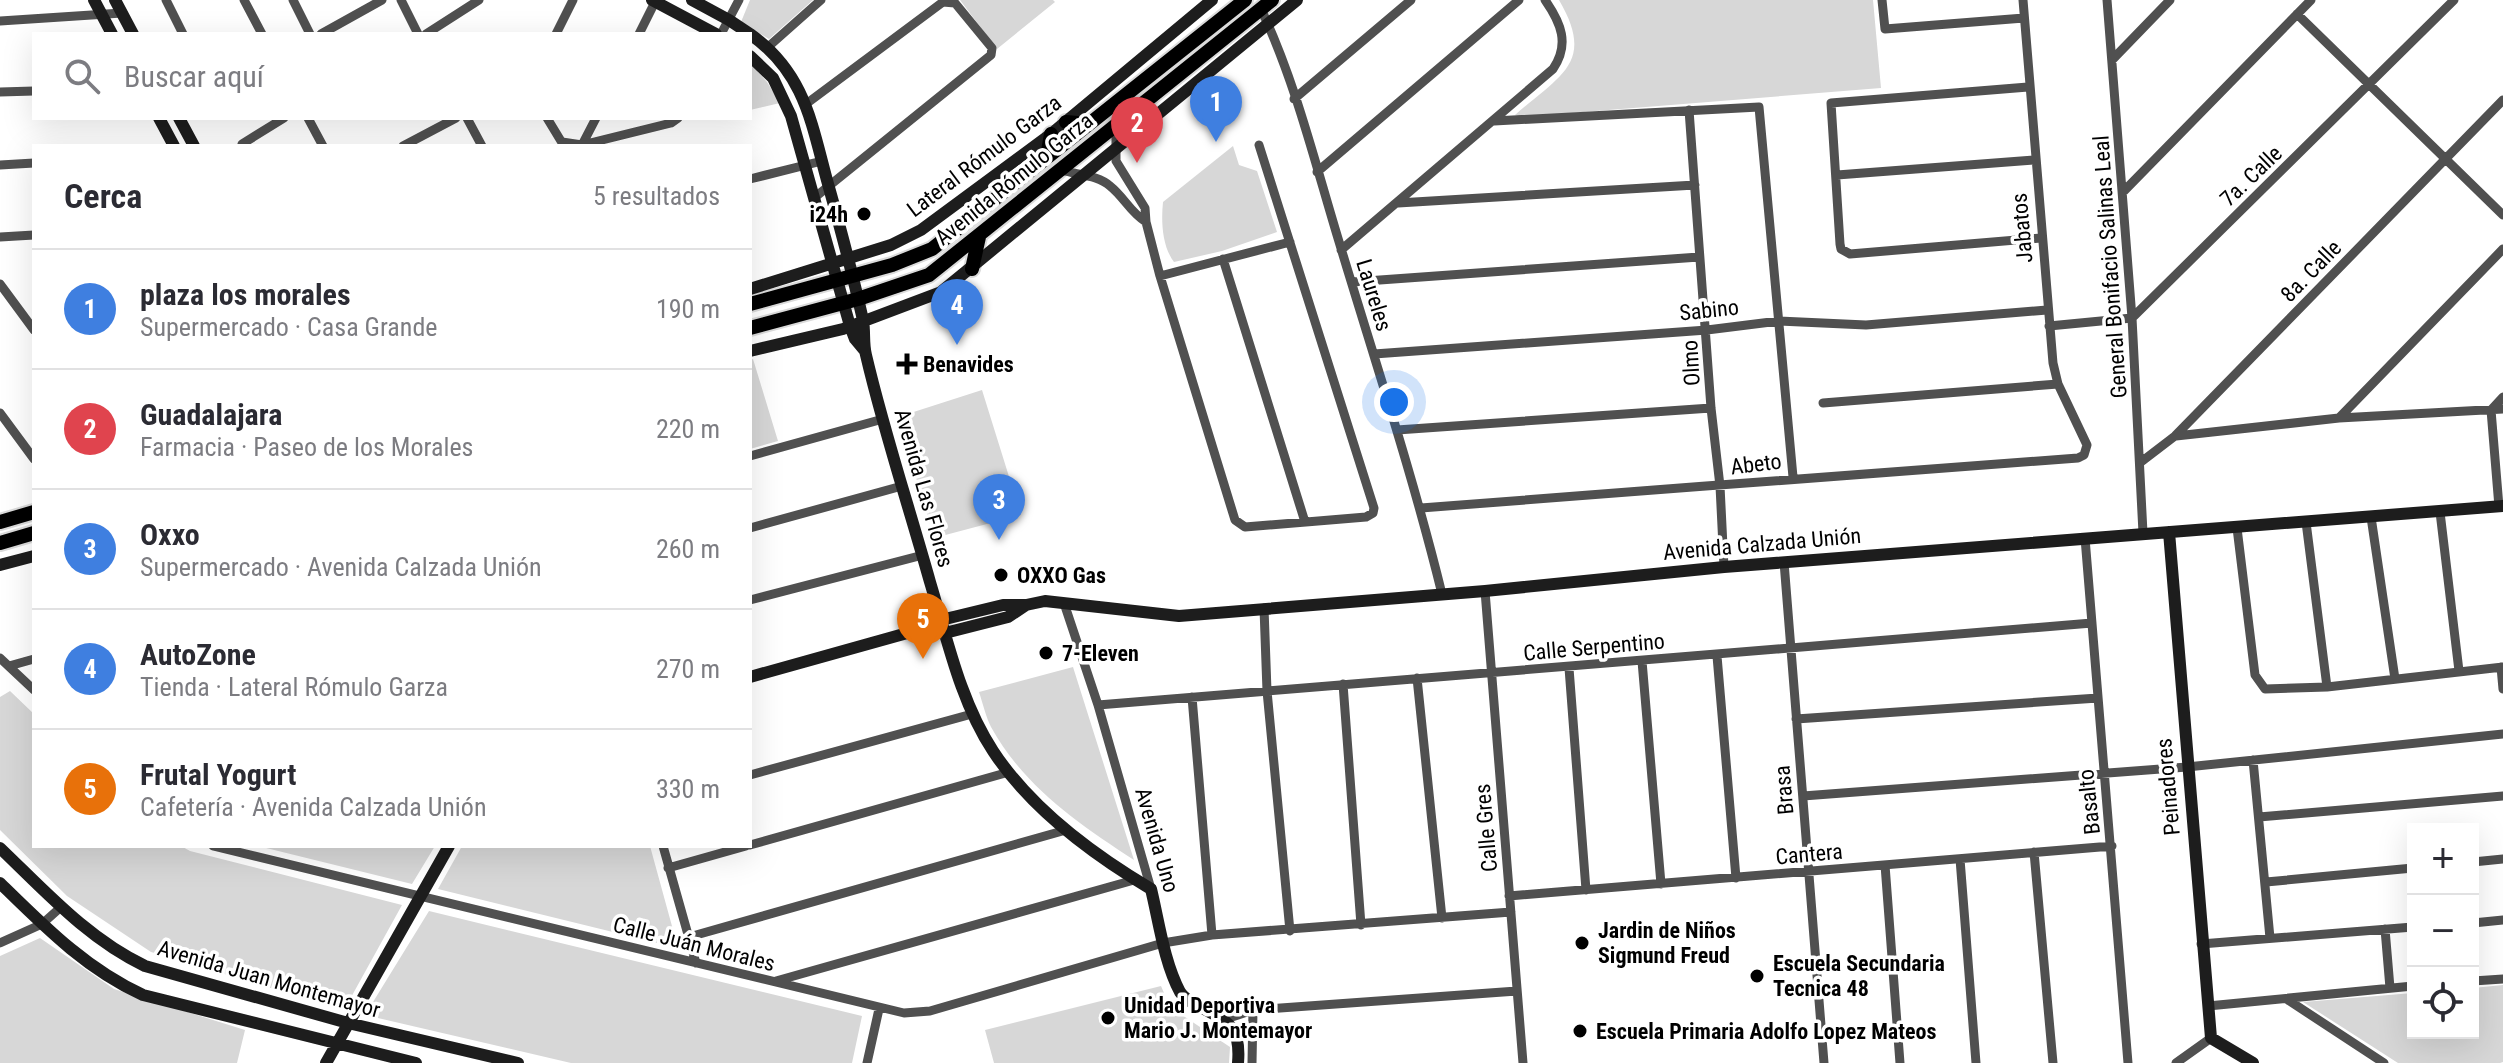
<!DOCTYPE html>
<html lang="es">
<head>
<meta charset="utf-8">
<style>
	body { margin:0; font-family:"Roboto Condensed",sans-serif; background:#f7f7f7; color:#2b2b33 }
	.controls { position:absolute; right:24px; bottom:24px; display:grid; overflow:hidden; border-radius:0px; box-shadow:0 8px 32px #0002 }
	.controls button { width:72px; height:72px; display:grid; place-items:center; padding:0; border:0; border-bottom:2px solid #e1e1e2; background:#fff; color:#2b2b33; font:40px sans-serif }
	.you { position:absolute; left:1394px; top:402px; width:28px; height:28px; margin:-20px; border:6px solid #fff; border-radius:50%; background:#1a73e8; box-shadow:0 0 0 12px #1a73e833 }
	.badge { display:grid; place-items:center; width:52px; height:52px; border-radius:50%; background:#0f766e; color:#fff; font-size:26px; font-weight:700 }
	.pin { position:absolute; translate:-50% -66px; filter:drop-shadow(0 2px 4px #0008) }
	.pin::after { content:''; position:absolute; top:42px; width:28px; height:24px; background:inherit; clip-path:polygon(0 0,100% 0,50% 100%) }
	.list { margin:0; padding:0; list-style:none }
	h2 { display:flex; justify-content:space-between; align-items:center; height:104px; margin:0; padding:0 32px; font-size:34px }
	h2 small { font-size:26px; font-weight:400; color:#7c7c81 }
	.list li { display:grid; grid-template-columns:52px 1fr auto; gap:24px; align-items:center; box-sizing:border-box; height:120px; padding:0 32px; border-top:2px solid #e1e1e2 }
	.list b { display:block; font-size:30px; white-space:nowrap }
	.list p { margin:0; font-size:26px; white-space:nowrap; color:#7c7c81 }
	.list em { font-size:26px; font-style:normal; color:#7c7c81 }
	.icon { flex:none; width:44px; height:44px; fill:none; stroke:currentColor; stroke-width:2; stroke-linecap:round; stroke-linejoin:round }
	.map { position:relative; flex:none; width:2503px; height:1063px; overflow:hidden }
	.search { position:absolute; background:#fff; box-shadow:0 8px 32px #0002; left:32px; top:32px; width:720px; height:88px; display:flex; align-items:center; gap:20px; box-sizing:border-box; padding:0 28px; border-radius:0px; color:#7c7c81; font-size:30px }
	.panel { position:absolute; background:#fff; box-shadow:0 8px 32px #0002; left:32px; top:144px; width:720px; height:704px; border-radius:0px }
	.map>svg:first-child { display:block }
	.green { fill:#d7d7d7 }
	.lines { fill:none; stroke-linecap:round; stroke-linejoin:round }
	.primary-casing { stroke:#dbdbdb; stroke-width:18 }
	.street { stroke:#505050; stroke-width:9 }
	.secondary { stroke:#1d1d1d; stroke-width:12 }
	.primary { stroke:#000; stroke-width:14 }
	.poi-dot { fill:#000; stroke:#fff; stroke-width:3 }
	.labels { text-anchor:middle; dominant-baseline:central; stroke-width:7; stroke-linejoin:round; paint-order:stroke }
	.street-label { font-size:22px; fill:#000; stroke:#fff }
	.poi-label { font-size:22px; font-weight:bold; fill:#000; stroke:#fff; text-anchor:start }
</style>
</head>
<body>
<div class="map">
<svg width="2503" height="1063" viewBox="0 0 2503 1063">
	<rect width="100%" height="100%" fill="#fff"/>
	<path class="green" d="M750,0H813L769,39L741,22Z
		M960,0H1053L1055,2L997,49Z
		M1559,0H1873L1881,88L1521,117L1515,115C1560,75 1596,63 1559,0Z
		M750,63L767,82L780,103L750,110Z
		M1233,146L1239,165L1257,171L1277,232L1222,251L1174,262C1162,246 1161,221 1163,202Z
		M753,359L778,441L750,449V360Z
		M982,390L1021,515L934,538L898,417Z
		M1073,667L1134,860C1079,824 1024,787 991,727C986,717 983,704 979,692Z
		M10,691L34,714V846H181L190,851L402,905L344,1010L151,952L67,896L0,830V697Z
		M258,846H435L412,884Z
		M462,846H650L678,948L438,889Z
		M429,911L862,1016L852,1063H571L365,1015Z
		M40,938L114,989L245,1030L237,1063H0V956Z
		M2503,985V1062L2500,1063H2398L2303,1002L2413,993V1033H2473V988Z
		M1161,986L1170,1007L1230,1047L1229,1063H994L985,1030Z"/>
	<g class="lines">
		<g class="primary-casing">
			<path id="primary" d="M1066,122L1088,124
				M1047,157L1051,134
				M972,269L979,237
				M750,304L892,265L932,249L1245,0
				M750,328L858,299L929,275L1272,0
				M0,522L34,512
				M0,543L34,533"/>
		</g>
		<path class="street" d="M166,0L183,34
			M244,0L262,34
			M293,0L310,34
			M401,0L418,34
			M1882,0L1885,29L2024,18
			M2107,0L2132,318L2143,533
			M1261,9C1296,83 1316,167 1340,245C1375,361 1413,476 1442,594
			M2297,14L2503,215
			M0,21L122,13
			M321,34L382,0
			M426,34L479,0
			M556,34L573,0
			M639,34L655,2
			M721,34L739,0
			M768,47L821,0
			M2112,60L2170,0
			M2028,87L1831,103L1840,244L1841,249L1850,254L2041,238
			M0,92L34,91
			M1294,99L1411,0
			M806,104L943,2L955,3L992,48L991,55L814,198
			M1689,110L1711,408L1720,486L1724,567
			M308,118L323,146
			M467,118L482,146
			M547,118L564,146
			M1494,121L1759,107L1793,477
			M1116,125V161L1145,208L1146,222L1160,276L1235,520L1245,527L1366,517L1373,513L1374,508L1259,145
			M562,142L582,145L671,123L678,118
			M242,144L284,118
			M582,145L596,118
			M403,146L456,118
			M0,165L34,163
			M1062,170C1077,175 1098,175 1110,186C1124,197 1130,212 1146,222
			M1317,172L1519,0
			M1837,175L2034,160
			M750,179L822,161
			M2124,191L2311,0
			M1398,203L1695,185
			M0,237L34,235
			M1341,250L1553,69C1570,44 1561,23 1545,0
			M1223,259L1305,522
			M1160,276L1290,242
			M1352,282L1699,257
			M0,284L34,330
			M2049,326L2132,318L2454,0
			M1374,354L1707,330L1779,321L1866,325L2047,310
			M1823,403L2058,384
			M0,413L34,459
			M2339,418L2503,249
			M1397,430L1711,408
			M2176,436L2339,418L2503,409
			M750,456L883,419
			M2141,462L2175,436L2503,100
			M2499,507L2491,410L2503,397
			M1421,508C1640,492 1859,473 2078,458L2084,455L2087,445L2058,384L2053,363L2023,0
			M2440,512L2459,671
			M2371,517L2395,679
			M2306,522L2327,687
			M750,528L902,486
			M2237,528L2255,675L2265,689L2327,687L2503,667
			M2085,538L2128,1063
			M1784,562L1824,1063
			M1485,591L1523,1063
			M750,600L923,555
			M1064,603L1098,705L1151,889
			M1264,608L1267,691L1290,931
			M1717,656L1736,878
			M0,658L34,690
			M1642,661L1661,884
			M9,666L34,659
			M2501,667L2503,689
			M1569,668L1586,890
			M1417,678L1442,918
			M1343,684L1361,925
			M1192,697L1212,935
			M1098,705L2092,623
			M1796,719L2098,698
			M2253,760L2270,938
			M750,775L972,714
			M1803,796L2187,767L2503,734
			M2259,817L2503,796
			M750,845L1009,772
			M213,846L904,1013L930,1011L1163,943L1212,935L1511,912
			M663,846L696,963
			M2034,852L2053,1063
			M1960,859L1976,1063
			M2473,862L2503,859
			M1885,865L1900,1063
			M668,868L746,846
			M2266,882L2413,868
			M1509,896L2112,846
			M2473,923L2503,920
			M2385,929L2390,988
			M689,937L1066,830
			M0,943L42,924L61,907
			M2201,944L2413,927
			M776,981L1134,880
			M2473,981L2503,979
			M2288,1000L2384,1063
			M2208,1006L2413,986
			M1223,1020L1253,1010L1517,991
			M867,1063L879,1009
			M1252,1063L1253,1010
			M2176,1063L2211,1038"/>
		<path class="secondary" d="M94,0L112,34
			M115,0L133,34
			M652,0L716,34
			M692,0L729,20L750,34
			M750,34C808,75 812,129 830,191C842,234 853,276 863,320C865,332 863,344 866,355C884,432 909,507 930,582C947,638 960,701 993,751C1031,809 1092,854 1151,889C1159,922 1164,962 1180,992C1185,1000 1193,1003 1200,1007C1230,1022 1241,1028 1238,1063
			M750,56L773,78L791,116L850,326L855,339L865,351
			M159,118L174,146
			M179,118L194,146
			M750,289L891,245L921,230L1051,134L1212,0
			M750,351L843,329L941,292L1297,0
			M2169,532L2211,1038L2253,1063
			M0,565L34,556
			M919,630L945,633L1008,617L1026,605
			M750,677L918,630L941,620L1003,605H1026L1045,601L1179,616L1485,591L1724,567L2503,506
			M0,848C45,891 88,939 145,966L348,1023L518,1063
			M0,883C44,926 86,969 143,995L416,1063
			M326,1063L449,846"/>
		<use href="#primary" class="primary"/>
	</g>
	<g class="poi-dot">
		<circle cx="864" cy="214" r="8"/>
		<path d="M903 352h8v8h8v8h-8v8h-8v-8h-8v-8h8z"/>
		<circle cx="1001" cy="575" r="8"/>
		<circle cx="1046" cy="653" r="8"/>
		<circle cx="1582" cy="943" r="8"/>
		<circle cx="1757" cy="976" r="8"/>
		<circle cx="1108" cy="1018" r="8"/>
		<circle cx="1580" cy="1031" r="8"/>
	</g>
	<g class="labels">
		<g class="street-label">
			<text transform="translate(984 156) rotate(-37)">Lateral Rómulo Garza</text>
			<text transform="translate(2251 176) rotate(-44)">7a. Calle</text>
			<text transform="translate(1014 179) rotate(-39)">Avenida Rómulo Garza</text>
			<text transform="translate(2022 228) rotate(-95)">Jabatos</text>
			<text transform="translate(2110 267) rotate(-94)">General Bonifacio Salinas Leal</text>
			<text transform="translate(2311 271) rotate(-46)">8a. Calle</text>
			<text transform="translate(1374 295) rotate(73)">Laureles</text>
			<text transform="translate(1709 310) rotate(-6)">Sabino</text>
			<text transform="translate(1691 363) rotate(-93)">Olmo</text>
			<text transform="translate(1756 464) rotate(-7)">Abeto</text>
			<text transform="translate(924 488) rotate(74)">Avenida Las Flores</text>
			<text transform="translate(1762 544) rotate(-5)">Avenida Calzada Unión</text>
			<text transform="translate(1594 647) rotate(-5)">Calle Serpentino</text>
			<text transform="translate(2168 787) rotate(-95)">Peinadores</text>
			<text transform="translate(1784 790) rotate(-95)">Brasa</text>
			<text transform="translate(2089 802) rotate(-96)">Basalto</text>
			<text transform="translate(1486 828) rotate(-95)">Calle Gres</text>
			<text transform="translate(1157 840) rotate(74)">Avenida Uno</text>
			<text transform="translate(1809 854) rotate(-5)">Cantera</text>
			<text transform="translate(694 944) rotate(14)">Calle Juán Morales</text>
			<text transform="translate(269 979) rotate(16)">Avenida Juan Montemayor</text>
		</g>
		<g class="poi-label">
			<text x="848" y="214" text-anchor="end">i24h</text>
			<text x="923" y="364">Benavides</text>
			<text x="1017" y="575">OXXO Gas</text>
			<text x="1062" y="653">7-Eleven</text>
			<text x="1598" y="930">Jardin de Niños<tspan x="1598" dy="25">Sigmund Freud</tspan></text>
			<text x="1773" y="963">Escuela Secundaria<tspan x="1773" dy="25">Tecnica 48</tspan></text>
			<text x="1124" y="1005">Unidad Deportiva<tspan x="1124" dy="25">Mario J. Montemayor</tspan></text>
			<text x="1596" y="1031">Escuela Primaria Adolfo Lopez Mateos</text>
		</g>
	</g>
</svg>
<div class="controls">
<button>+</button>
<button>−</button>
<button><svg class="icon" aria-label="locate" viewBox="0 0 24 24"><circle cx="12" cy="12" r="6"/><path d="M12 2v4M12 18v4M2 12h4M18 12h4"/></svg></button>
</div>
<div class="you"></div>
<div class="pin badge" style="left:1216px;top:142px;background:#3f7fe0">1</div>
<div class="pin badge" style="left:1137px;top:163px;background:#e0444e">2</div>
<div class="pin badge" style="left:999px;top:540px;background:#3f7fe0">3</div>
<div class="pin badge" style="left:957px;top:345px;background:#3f7fe0">4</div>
<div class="pin badge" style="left:923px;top:659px;background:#e8710a">5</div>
<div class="search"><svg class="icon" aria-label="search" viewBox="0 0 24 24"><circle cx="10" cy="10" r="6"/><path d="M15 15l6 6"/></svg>Buscar aquí</div>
<section class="panel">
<h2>Cerca<small>5 resultados</small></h2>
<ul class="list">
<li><span class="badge" style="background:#3f7fe0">1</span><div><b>plaza los morales</b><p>Supermercado · Casa Grande</p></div><em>190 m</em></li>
<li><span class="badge" style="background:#e0444e">2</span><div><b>Guadalajara</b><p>Farmacia · Paseo de los Morales</p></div><em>220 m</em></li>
<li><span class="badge" style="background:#3f7fe0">3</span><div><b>Oxxo</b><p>Supermercado · Avenida Calzada Unión</p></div><em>260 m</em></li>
<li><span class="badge" style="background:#3f7fe0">4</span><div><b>AutoZone</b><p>Tienda · Lateral Rómulo Garza</p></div><em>270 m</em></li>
<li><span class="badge" style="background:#e8710a">5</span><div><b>Frutal Yogurt</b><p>Cafetería · Avenida Calzada Unión</p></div><em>330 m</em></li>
</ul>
</section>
</div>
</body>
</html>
